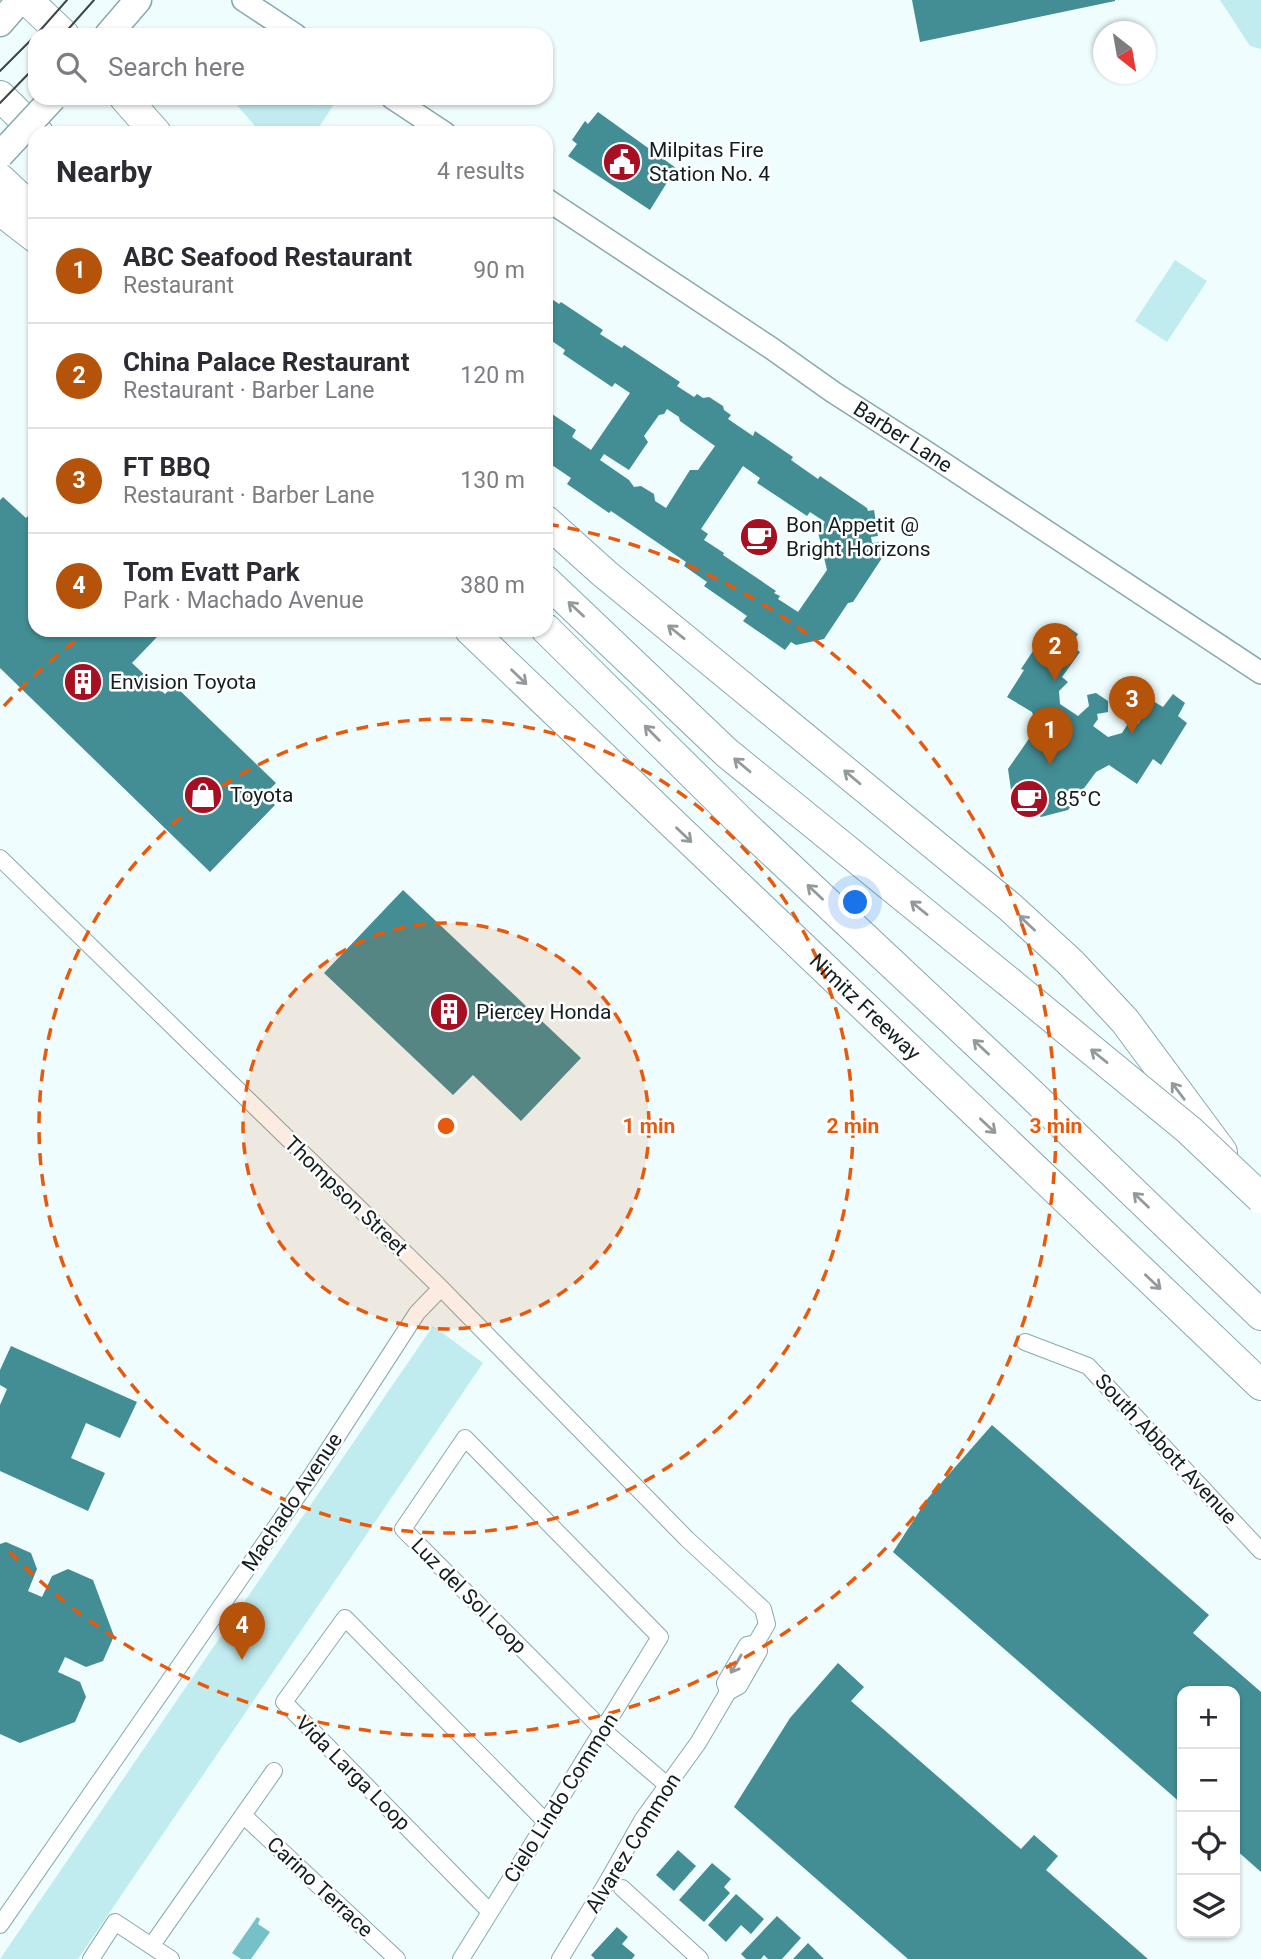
<!DOCTYPE html>
<html lang="en">
<head>
<meta charset="utf-8">
<style>
	body { margin:0; font-family:Roboto,sans-serif; background:#f2f2f3; color:#2b2b33 }
	.controls { position:absolute; right:21px; bottom:21px; display:grid; overflow:hidden; border-radius:14px; box-shadow:0 2px 5px #0004 }
	.controls button { width:63px; height:63px; display:grid; place-items:center; padding:0; border:0; border-bottom:2px solid #e1e1e2; background:#fff; color:#2b2b33; font:35px sans-serif }
	.compass { position:absolute; left:1093px; top:21px; width:63px; height:63px; border-radius:50%; background:#fff; box-shadow:0 2px 5px #0004; rotate:149deg }
	.you { position:absolute; left:856px; top:903px; width:24px; height:24px; margin:-18px; border:5px solid #fff; border-radius:50%; background:#1a73e8; box-shadow:0 0 0 10px #1a73e833 }
	.badge { display:grid; place-items:center; width:46px; height:46px; border-radius:50%; background:#b45309; color:#fff; font-size:23px; font-weight:700 }
	.pin { position:absolute; translate:-50% -58px; filter:drop-shadow(0 2px 4px #0008) }
	.pin::after { content:''; position:absolute; top:37px; width:24px; height:21px; background:inherit; clip-path:polygon(0 0,100% 0,50% 100%) }
	.list { margin:0; padding:0; list-style:none }
	h2 { display:flex; justify-content:space-between; align-items:center; height:91px; margin:0; padding:0 28px; font-size:30px }
	h2 small { font-size:23px; font-weight:400; color:#7c7c81 }
	.list li { display:grid; grid-template-columns:46px 1fr auto; gap:21px; align-items:center; box-sizing:border-box; height:105px; padding:0 28px; border-top:2px solid #e1e1e2 }
	.list b { display:block; font-size:26px; white-space:nowrap }
	.list p { margin:0; font-size:23px; white-space:nowrap; color:#7c7c81 }
	.list em { font-size:23px; font-style:normal; color:#7c7c81 }
	.icon { flex:none; width:38px; height:38px; fill:none; stroke:currentColor; stroke-width:2; stroke-linecap:round; stroke-linejoin:round }
	.map { position:relative; flex:none; width:1261px; height:1959px; overflow:hidden }
	.search { position:absolute; background:#fff; box-shadow:0 2px 5px #0004; left:28px; top:28px; width:525px; height:77px; display:flex; align-items:center; gap:18px; box-sizing:border-box; padding:0 24px; border-radius:21px; color:#7c7c81; font-size:26px }
	.panel { position:absolute; background:#fff; box-shadow:0 2px 5px #0004; left:28px; top:126px; width:525px; height:511px; border-radius:21px }
	.map>svg:first-child { display:block }
	.green { fill:#c0ecf0 }
	.water { fill:#76c0c7 }
	.building { fill:#438d94; fill-rule:evenodd }
	.lines { fill:none; stroke-linecap:round; stroke-linejoin:round }
	.minor-casing { stroke:#88a9ad; stroke-width:18 }
	.tertiary-casing { stroke:#88a9ad; stroke-width:24 }
	.primary-casing { stroke:#88a9ad; stroke-width:29 }
	.motorway-casing { stroke:#88a9ad; stroke-width:32 }
	.minor { stroke:#fff; stroke-width:16 }
	.tertiary { stroke:#fff; stroke-width:21 }
	.primary { stroke:#fff; stroke-width:26 }
	.motorway { stroke:#fff; stroke-width:30 }
	.tram { stroke:#3a4748; stroke-width:2 }
	.primary-bridge-casing { stroke:#88a9ad; stroke-width:29; stroke-linecap:butt }
	.motorway-bridge-casing { stroke:#88a9ad; stroke-width:32; stroke-linecap:butt }
	.primary-bridge { stroke:#fff; stroke-width:26 }
	.motorway-bridge { stroke:#fff; stroke-width:30 }
	.oneway { stroke:#949a9b }
	.ring { fill:none; stroke:#e8590c; stroke-width:3.5; stroke-dasharray:12 9 }
	.labels { text-anchor:middle; dominant-baseline:central; stroke-width:5; stroke-linejoin:round; paint-order:stroke }
	.poi-label { font-size:21px; fill:#121f20; stroke:#fff; text-anchor:start }
	.street-label { font-size:21px; fill:#121f20; stroke:#fff }
	.centre { fill:#e8590c; stroke:#fff; stroke-width:3.5 }
	.ring-label { font-size:21px; text-anchor:middle; font-weight:bold; fill:#e8590c; stroke:#fff; stroke-width:5; stroke-linejoin:round; paint-order:stroke }
</style>
</head>
<body>
<div class="map">
<svg width="1261" height="1959" viewBox="0 0 1261 1959">
	<rect width="100%" height="100%" fill="#effdfe"/>
	<path class="green" d="M1220,0H1261V49L1250,46Z
		M231,98H304L318,106L323,98L335,103L315,133H261Z
		M1175,260L1207,281L1167,342L1135,321Z
		M433,1326L483,1363L78,1959H0Z"/>
	<path class="water" d="M257,1917L260,1919L258,1924L270,1932L251,1959H241L232,1953Z"/>
	<path class="building" d="M912,0H1115V1L920,42Z
		M598,112L676,168L650,210L568,156L577,144L572,140L585,121L588,124Z
		M546,295L559,304L561,302L603,330L600,334L622,348L624,345L680,382L677,386L694,397L697,394L703,398L709,397L723,406L724,410L731,415L728,419L753,436L755,431L793,457L791,460L818,479L820,476L867,508L868,511L874,510L878,536L871,537L872,543L879,542L882,558L853,602L848,603L824,639L796,645L791,642L785,650L743,621L747,616L704,586L707,582L684,566L686,562L611,511L609,513L567,484L571,478L546,461V410L576,430L572,437L591,450L630,393L615,383L612,387L563,354L565,350L549,339L546,344ZM667,409L679,417L680,421L715,446L698,470H690L666,508L655,501L654,494L641,486L634,487L629,480L600,460L604,454L629,470L648,442L644,436L659,415L664,414ZM743,466L760,478L757,483L807,516L810,512L825,522L818,532L827,570L798,612L778,599L780,596L774,593L776,591L723,555L724,553L704,540L708,534L701,529Z
		M3,497L26,518L30,514L35,519V630H149L157,637L132,663L165,694L174,685L276,783L264,795L275,805L210,872L0,668V500Z
		M1065,625L1078,634L1071,646L1080,652L1062,677L1068,682L1059,691L1060,704L1078,716L1089,706L1087,695L1096,693L1108,701V712L1097,714L1098,719L1093,726L1108,737L1122,733L1131,719L1138,724L1153,701L1163,707L1173,694L1185,703L1178,716L1187,723L1161,765L1153,759L1137,784L1109,765L1096,772L1068,810L1041,817L1012,797L1008,769L1037,727L1032,712L1007,697L1024,670L1021,669L1047,630L1057,636Z
		M403,890L581,1058L521,1121L473,1075L453,1095L324,973Z
		M11,1346L137,1402L120,1438L86,1423L71,1458L105,1473L88,1511L0,1471V1405L7,1389L0,1385V1370Z
		M992,1425L1209,1615L1193,1633L1261,1692V1872L1235,1849V1691H1182V1804L893,1552L928,1498Z
		M6,1542L31,1553L37,1569L28,1591L42,1597L52,1576L68,1569L93,1580L114,1636L103,1661L86,1667L65,1657L58,1672L80,1682L86,1697L75,1722L20,1743L0,1734V1544Z
		M838,1663L864,1687L851,1701L1021,1849L1034,1835L1058,1856L1046,1870L1148,1959H908L734,1807L790,1718Z
		M678,1850L696,1866L674,1891L656,1875Z
		M712,1863L731,1879L724,1887L730,1893L704,1922L679,1900Z
		M736,1894L764,1919L751,1934L741,1925L726,1942L708,1925Z
		M777,1916L801,1938L782,1959H768L764,1955L761,1959H746L741,1954Z
		M617,1927L628,1937L622,1944L635,1955L632,1959H595L591,1955Z
		M808,1943L824,1959H793Z"/>
	<g class="lines">
		<g class="minor-casing">
			<path id="minor" d="M0,858L441,1288L687,1539L763,1609L767,1624L756,1643
				M1025,1342L1088,1366L1261,1551
				M728,1692L725,1683L747,1645L756,1643
				M243,1815L397,1959
				M622,1888L700,1959
				M490,1912L284,1702L345,1618L546,1822
				M0,1925L312,1475L417,1313L441,1288
				M152,1945L274,1771
				M91,1959L115,1922L171,1959
				M461,1959C528,1852 594,1744 660,1637L465,1438L403,1529L603,1730L667,1785
				M560,1959L606,1884L643,1819L698,1743L728,1692L739,1686L759,1651L756,1643"/>
		</g>
		<g class="tertiary-casing">
			<g id="tertiary">
				<path d="M243,0L296,35"/>
				<path d="M392,98L445,133"/>
				<path id="s1" d="M546,199L771,348L833,392L928,453L1261,673"/>
			</g>
		</g>
		<g class="primary-casing">
			<path id="primary" d="M0,23L20,0
				M108,35L138,0"/>
		</g>
		<g class="motorway-casing">
			<g id="motorway">
				<path d="M27,0L64,35"/>
				<path d="M0,96L38,133"/>
				<path d="M125,98L156,133"/>
				<path d="M0,179L35,212"/>
				<path d="M0,210L35,237"/>
				<path d="M546,521L605,574L1010,907L1070,962L1125,1021L1222,1152"/>
				<path d="M546,581L727,753L1009,982"/>
				<path d="M546,629L741,822L1031,1094L1261,1315"/>
				<path id="s2" d="M470,630L1261,1385"/>
			</g>
		</g>
		<use href="#minor" class="minor"/>
		<use href="#tertiary" class="tertiary"/>
		<use href="#primary" class="primary"/>
		<use href="#motorway" class="motorway"/>
		<path class="tram" d="M36,35L67,0
			M63,35L94,0
			M0,71L35,36
			M0,103L35,67"/>
		<g class="primary-bridge-casing">
			<path id="primary-bridge" d="M0,155L53,98"/>
		</g>
		<g class="motorway-bridge-casing">
			<path id="motorway-bridge" d="M1009,982L1189,1130L1261,1198"/>
		</g>
		<use href="#primary-bridge" class="primary-bridge"/>
		<use href="#motorway-bridge" class="motorway-bridge"/>
	</g>
	<defs><path id="oneway-shaft" d="M-6 0H5M1.5-3L5.5 0L1.5 3" fill="none" stroke-width="1.6" stroke-linecap="round" stroke-linejoin="round" transform="scale(1.75)"/></defs>
	<g class="oneway">
		<use href="#oneway-shaft" transform="translate(576 609) rotate(-137)"/>
		<use href="#oneway-shaft" transform="translate(676 632) rotate(-141)"/>
		<use href="#oneway-shaft" transform="translate(519 677) rotate(44)"/>
		<use href="#oneway-shaft" transform="translate(652 733) rotate(-135)"/>
		<use href="#oneway-shaft" transform="translate(742 765) rotate(-140)"/>
		<use href="#oneway-shaft" transform="translate(852 777) rotate(-140)"/>
		<use href="#oneway-shaft" transform="translate(684 835) rotate(44)"/>
		<use href="#oneway-shaft" transform="translate(815 892) rotate(-137)"/>
		<use href="#oneway-shaft" transform="translate(919 908) rotate(-141)"/>
		<use href="#oneway-shaft" transform="translate(1027 923) rotate(-137)"/>
		<use href="#oneway-shaft" transform="translate(981 1047) rotate(-137)"/>
		<use href="#oneway-shaft" transform="translate(1099 1056) rotate(-141)"/>
		<use href="#oneway-shaft" transform="translate(1178 1091) rotate(-127)"/>
		<use href="#oneway-shaft" transform="translate(988 1126) rotate(43)"/>
		<use href="#oneway-shaft" transform="translate(1141 1200) rotate(-136)"/>
		<use href="#oneway-shaft" transform="translate(1153 1282) rotate(43)"/>
		<use href="#oneway-shaft" transform="translate(736 1664) rotate(120)"/>
	</g>
	<circle cx="446" cy="1126" r="203" fill="#e8590c" fill-opacity=".12"/>
	<g class="ring">
		<circle cx="446" cy="1126" r="203"/>
		<circle cx="446" cy="1126" r="407"/>
		<path d="M4 706A610 610 0 0 1 87 632M547 524A610 610 0 1 1 4 1546"/>
	</g>
	<defs>
		<g id="civic-disc" transform="scale(2.0125)"><circle r="9.5" fill="#a71023" stroke="#fff"/><path d="M-.6-6.5H3V-4.5H.6V-3L4-1V1h2V6H-6V1h2V-1L-.6-3ZM-1.2 2.5V6h2.4V2.5Z" fill="#fff"/></g>
		<g id="cafe-disc" transform="scale(2.0125)"><circle r="9.5" fill="#a71023" stroke="#fff"/><path d="M-5.5-4.5H6V0H3Q3 3.5 0 3.5H-2.5Q-5.5 3.5-5.5 0ZM3-3.2v2h1.7v-2ZM-6 4.5H4V6H-6Z" fill="#fff"/></g>
		<g id="building-disc" transform="scale(2.0125)"><circle r="9.5" fill="#a71023" stroke="#fff"/><path d="M-4-6H4V6H1V3H-1V6H-4ZM-2.5-4.3h1.7v1.8h-1.7ZM.8-4.3h1.7v1.8H.8ZM-2.5-1h1.7V.8h-1.7ZM.8-1h1.7V.8H.8Z" fill="#fff"/></g>
		<g id="shop-disc" transform="scale(2.0125)"><circle r="9.5" fill="#a71023" stroke="#fff"/><path d="M-5-2.5h2.3a2.7 3.5 0 0 1 5.4 0H5L5.5 6h-11ZM-1.5-2.5h3a1.5 2.3 0 0 0-3 0Z" fill="#fff"/></g>
	</defs>
	<g fill-rule="evenodd">
		<use href="#civic-disc" x="622" y="162"/>
		<use href="#cafe-disc" x="759" y="537"/>
		<use href="#building-disc" x="83" y="682"/>
		<use href="#shop-disc" x="203" y="795"/>
		<use href="#cafe-disc" x="1029" y="799"/>
		<use href="#building-disc" x="449" y="1012"/>
	</g>
	<g class="labels">
		<g class="poi-label">
			<text x="649" y="150">Milpitas Fire<tspan x="649" dy="24">Station No. 4</tspan></text>
			<text x="786" y="525">Bon Appetit @<tspan x="786" dy="24">Bright Horizons</tspan></text>
			<text x="110" y="682">Envision Toyota</text>
			<text x="230" y="795">Toyota</text>
			<text x="1056" y="799">85°C</text>
			<text x="476" y="1012">Piercey Honda</text>
		</g>
		<g class="street-label">
			<text stroke="none"><textPath href="#s1" startOffset="429">Barber Lane</textPath></text>
			<text stroke="none"><textPath href="#s2" startOffset="546">Nimitz Freeway</textPath></text>
			<text transform="translate(346 1196) rotate(44)">Thompson Street</text>
			<text transform="translate(1166 1449) rotate(47)">South Abbott Avenue</text>
			<text transform="translate(292 1502) rotate(-56)">Machado Avenue</text>
			<text transform="translate(469 1596) rotate(45)">Luz del Sol Loop</text>
			<text transform="translate(353 1773) rotate(45)">Vida Larga Loop</text>
			<text transform="translate(561 1798) rotate(-58)">Cielo Lindo Common</text>
			<text transform="translate(633 1843) rotate(-58)">Alvarez Common</text>
			<text transform="translate(320 1887) rotate(43)">Carino Terrace</text>
		</g>
	</g>
	<circle cx="446" cy="1126" r="10" class="centre"/>
	<g class="ring-label">
		<text x="649" y="1133">1 min</text>
		<text x="853" y="1133">2 min</text>
		<text x="1056" y="1133">3 min</text>
	</g>
</svg>
<div class="controls">
<button>+</button>
<button>−</button>
<button><svg class="icon" aria-label="locate" viewBox="0 0 24 24"><circle cx="12" cy="12" r="6"/><path d="M12 2v4M12 18v4M2 12h4M18 12h4"/></svg></button>
<button><svg class="icon" aria-label="layers" viewBox="0 0 24 24"><path d="M12 4l9 5-9 5-9-5zM3 14l9 5 9-5"/></svg></button>
</div>
<svg class="compass" viewBox="-18 -18 36 36"><path d="M0-13l5 13h-10z" fill="#e53935"/><path d="M0 13l5-13h-10z" fill="#7c7c81"/></svg>
<div class="you"></div>
<div class="pin badge" style="left:1050px;top:765px">1</div>
<div class="pin badge" style="left:1055px;top:681px">2</div>
<div class="pin badge" style="left:1132px;top:734px">3</div>
<div class="pin badge" style="left:242px;top:1660px">4</div>
<div class="search"><svg class="icon" aria-label="search" viewBox="0 0 24 24"><circle cx="10" cy="10" r="6"/><path d="M15 15l6 6"/></svg>Search here</div>
<section class="panel">
<h2>Nearby<small>4 results</small></h2>
<ul class="list">
<li><span class="badge">1</span><div><b>ABC Seafood Restaurant</b><p>Restaurant</p></div><em>90 m</em></li>
<li><span class="badge">2</span><div><b>China Palace Restaurant</b><p>Restaurant · Barber Lane</p></div><em>120 m</em></li>
<li><span class="badge">3</span><div><b>FT BBQ</b><p>Restaurant · Barber Lane</p></div><em>130 m</em></li>
<li><span class="badge">4</span><div><b>Tom Evatt Park</b><p>Park · Machado Avenue</p></div><em>380 m</em></li>
</ul>
</section>
</div>
</body>
</html>
